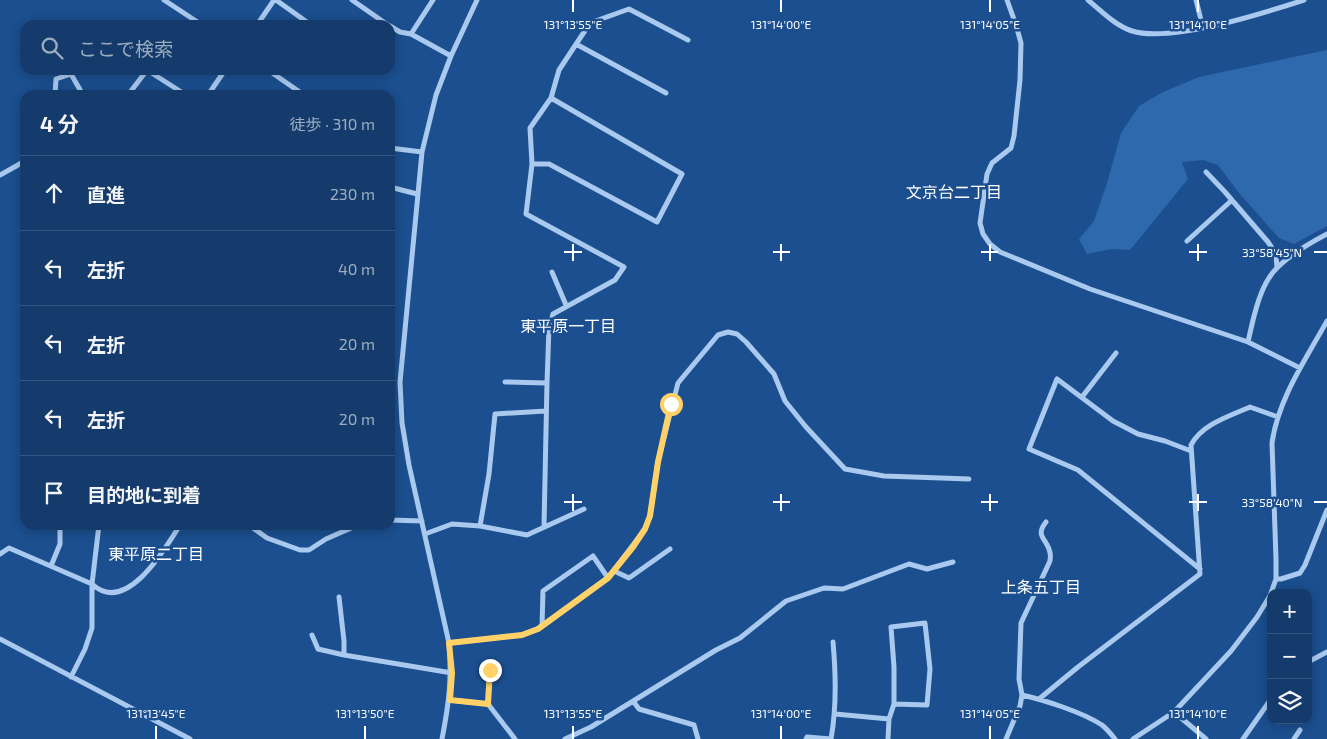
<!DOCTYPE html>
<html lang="ja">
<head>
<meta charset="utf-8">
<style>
	body { margin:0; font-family:"Exo 2","Noto Sans JP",sans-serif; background:#214673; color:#f1f3f6 }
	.controls { position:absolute; right:15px; bottom:15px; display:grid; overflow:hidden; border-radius:10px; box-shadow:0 2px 12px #0003 }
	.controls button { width:45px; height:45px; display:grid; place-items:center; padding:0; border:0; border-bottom:1px solid #33557e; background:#143b6b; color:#f1f3f6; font:25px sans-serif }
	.stop { position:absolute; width:15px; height:15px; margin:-11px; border:4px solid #ffd166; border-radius:50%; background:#fff }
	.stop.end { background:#ffd166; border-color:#fff; box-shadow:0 1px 5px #0008 }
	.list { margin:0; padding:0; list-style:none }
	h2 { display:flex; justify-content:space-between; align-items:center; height:65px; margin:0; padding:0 20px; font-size:21px }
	h2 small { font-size:16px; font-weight:400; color:#9dadc1 }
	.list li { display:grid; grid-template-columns:32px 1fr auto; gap:15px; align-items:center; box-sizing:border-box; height:75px; padding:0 20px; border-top:1px solid #33557e }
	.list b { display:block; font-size:19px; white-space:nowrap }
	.list em { font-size:16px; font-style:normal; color:#9dadc1 }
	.icon { flex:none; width:28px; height:28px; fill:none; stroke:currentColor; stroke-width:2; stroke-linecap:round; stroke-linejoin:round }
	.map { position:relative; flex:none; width:1327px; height:739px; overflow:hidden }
	.search { position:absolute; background:#143b6b; box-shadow:0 2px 12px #0003; left:20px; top:20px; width:375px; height:55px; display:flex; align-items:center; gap:12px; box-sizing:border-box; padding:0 18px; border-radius:15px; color:#9dadc1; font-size:19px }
	.panel { position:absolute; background:#143b6b; box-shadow:0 2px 12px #0003; left:20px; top:90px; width:375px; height:440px; border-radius:15px }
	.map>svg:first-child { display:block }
	.green { fill:#2e69ad }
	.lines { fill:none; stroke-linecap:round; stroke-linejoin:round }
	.minor { stroke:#a9c9ee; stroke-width:5 }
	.route { stroke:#ffd166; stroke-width:6 }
	.ticks { fill:none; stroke:#fff; stroke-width:2 }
	.labels { text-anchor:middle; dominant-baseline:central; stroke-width:5; stroke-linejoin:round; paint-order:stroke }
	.neighbourhood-label { font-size:16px; fill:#fff; stroke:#1b4f8f }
	.ticks-label { font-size:12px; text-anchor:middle; fill:#fff; stroke:#1b4f8f; stroke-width:5; stroke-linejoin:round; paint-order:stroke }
</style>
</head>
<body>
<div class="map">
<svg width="1327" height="739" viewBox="0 0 1327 739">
	<rect width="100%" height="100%" fill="#1b4f8f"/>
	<path class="green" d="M1327,50V226L1294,244L1279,238L1239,193L1218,165L1203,160L1182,162L1188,179L1130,250L1112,249L1087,254L1079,239L1094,221L1107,183L1121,133L1139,106L1163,92L1199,77Z"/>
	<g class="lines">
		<path class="minor" d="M164,0L202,25
			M276,0L311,25
			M352,0L388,25
			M1007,0L1016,25L1021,43L1020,80L1014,136L1011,148L992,163L987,174L980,223L983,234L990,244L1000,252L1090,289L1248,342L1300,368
			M1088,0C1101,11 1116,26 1132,31C1171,43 1264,13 1304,0
			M1196,0L1203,28
			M257,25L274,0
			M390,26L400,32L411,34L451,56
			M411,34L433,0
			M576,44L666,93
			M268,70L304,95
			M55,95L56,79L71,74L83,95
			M128,95L147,70L186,95
			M208,95L225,70
			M390,148L422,152
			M532,164L530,128L551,98
			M1206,172L1225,192L1268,242L1276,254L1277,268
			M0,175L18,165L25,160
			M390,187L417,194
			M1187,241L1232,200
			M552,272L566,305
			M1248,342C1253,319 1260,283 1278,267C1292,253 1310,243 1327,234
			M505,382L547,383
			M1082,397L1116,353
			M1191,451L1165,441L1138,434L1113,421L1057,379L1029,449L1078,470L1200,569
			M390,520L422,521
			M249,525L267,538L300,550H309L326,539L358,525
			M480,526L489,474L495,414L546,411
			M544,527L547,383L549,327L553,314L615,280L624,267L526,214L532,164H549L657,222L682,174L551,98L559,70L590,23L629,9L688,40
			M425,534L452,524L480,526L527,535L584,509
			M0,554L9,548L92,584C126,616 165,549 180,525
			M51,566L60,544V525
			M614,571L629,578L670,549
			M1276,579H1281L1300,573L1305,565L1327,510
			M1271,593L1276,579V559L1272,443C1278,399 1306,359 1327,321
			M339,597L344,641V655
			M542,626L543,591L593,556L608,578
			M312,635L318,649L344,655L452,673
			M0,639L190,739
			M449,643L522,635L538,629L608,578L645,529L650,516L658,461L678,383L718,335L728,332L737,334L746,342L774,374L785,401L806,427L845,469L884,476L969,479
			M1308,662L1327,652
			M71,677L85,649L92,628V584L99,525
			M1022,695C1044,700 1082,712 1102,725C1107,729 1111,734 1115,739
			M1039,699L1078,667L1200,574L1191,445C1202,424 1230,416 1250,407L1278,417
			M450,700L488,704L515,739
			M633,701L639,709L694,725L698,739
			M488,704L489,670
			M1174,712L1206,739
			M835,714L889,719
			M442,739C449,703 452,679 449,643L409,465L402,423L400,382L422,152L436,95L451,56L477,0
			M565,739L591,727L716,650L740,638L786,601L824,588L843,589L909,564L927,569L953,562
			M806,739L807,737L831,739
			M831,739C837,706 836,675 833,642
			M888,739L889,719L894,704V667L891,627L925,623L930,669L927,705L894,704
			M1006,739L1020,706L1022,695L1019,679L1021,623L1050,561C1050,559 1051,556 1050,553C1048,539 1034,537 1046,522
			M1133,739L1174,712L1231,651L1257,617L1271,594
			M1243,739L1271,699
			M1294,739L1300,730"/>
	</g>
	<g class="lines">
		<path class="route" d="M490,670L488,704L450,700L452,673L449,643L522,635L538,629L608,578L633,547L645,529L650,516L658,462L671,404"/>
	</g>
	<path class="ticks" d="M573,0V12M781,0V12M990,0V12M1198,0V12M573,244V261M781,244V261M990,244V261M1198,244V261M564,252H582M773,252H790M981,252H998M1189,252H1207M1314,252H1327M573,494V511M781,494V511M990,494V511M1198,494V511M564,502H582M773,502H790M981,502H998M1189,502H1207M1314,502H1327M156,726V739M365,726V739M573,726V739M781,726V739M990,726V739M1198,726V739"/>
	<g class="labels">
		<g class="neighbourhood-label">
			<text x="954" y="191">文京台二丁目</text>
			<text x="568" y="325">東平原一丁目</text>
			<text x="156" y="553">東平原二丁目</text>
			<text x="1041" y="586">上条五丁目</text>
		</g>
	</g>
	<g class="ticks-label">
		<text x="573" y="29">131°13'55"E</text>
		<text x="781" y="29">131°14'00"E</text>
		<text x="990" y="29">131°14'05"E</text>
		<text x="1198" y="29">131°14'10"E</text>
		<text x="1272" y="257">33°58'45"N</text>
		<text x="1272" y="507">33°58'40"N</text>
		<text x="156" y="718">131°13'45"E</text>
		<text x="365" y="718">131°13'50"E</text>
		<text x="573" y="718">131°13'55"E</text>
		<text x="781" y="718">131°14'00"E</text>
		<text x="990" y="718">131°14'05"E</text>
		<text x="1198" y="718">131°14'10"E</text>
	</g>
</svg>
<div class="controls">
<button>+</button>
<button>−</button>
<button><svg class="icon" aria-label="layers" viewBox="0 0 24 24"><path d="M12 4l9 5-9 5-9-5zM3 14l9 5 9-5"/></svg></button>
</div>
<div class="stop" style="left:671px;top:404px"></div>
<div class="stop end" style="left:490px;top:670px"></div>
<div class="search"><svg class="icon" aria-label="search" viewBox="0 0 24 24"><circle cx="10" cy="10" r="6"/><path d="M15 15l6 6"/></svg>ここで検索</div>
<section class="panel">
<h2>4 分<small>徒歩 · 310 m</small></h2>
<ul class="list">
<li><svg class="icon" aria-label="ahead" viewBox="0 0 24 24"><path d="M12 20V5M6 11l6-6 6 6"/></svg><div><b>直進</b></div><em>230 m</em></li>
<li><svg class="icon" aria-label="left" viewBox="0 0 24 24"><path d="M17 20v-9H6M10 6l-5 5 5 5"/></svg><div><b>左折</b></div><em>40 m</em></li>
<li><svg class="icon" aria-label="left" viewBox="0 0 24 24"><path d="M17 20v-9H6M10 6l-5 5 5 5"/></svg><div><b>左折</b></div><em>20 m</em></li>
<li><svg class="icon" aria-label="left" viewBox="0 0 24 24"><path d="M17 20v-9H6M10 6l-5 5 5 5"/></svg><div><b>左折</b></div><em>20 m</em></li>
<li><svg class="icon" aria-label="arrive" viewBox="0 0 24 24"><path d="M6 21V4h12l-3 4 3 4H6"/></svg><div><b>目的地に到着</b></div></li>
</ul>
</section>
</div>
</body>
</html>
